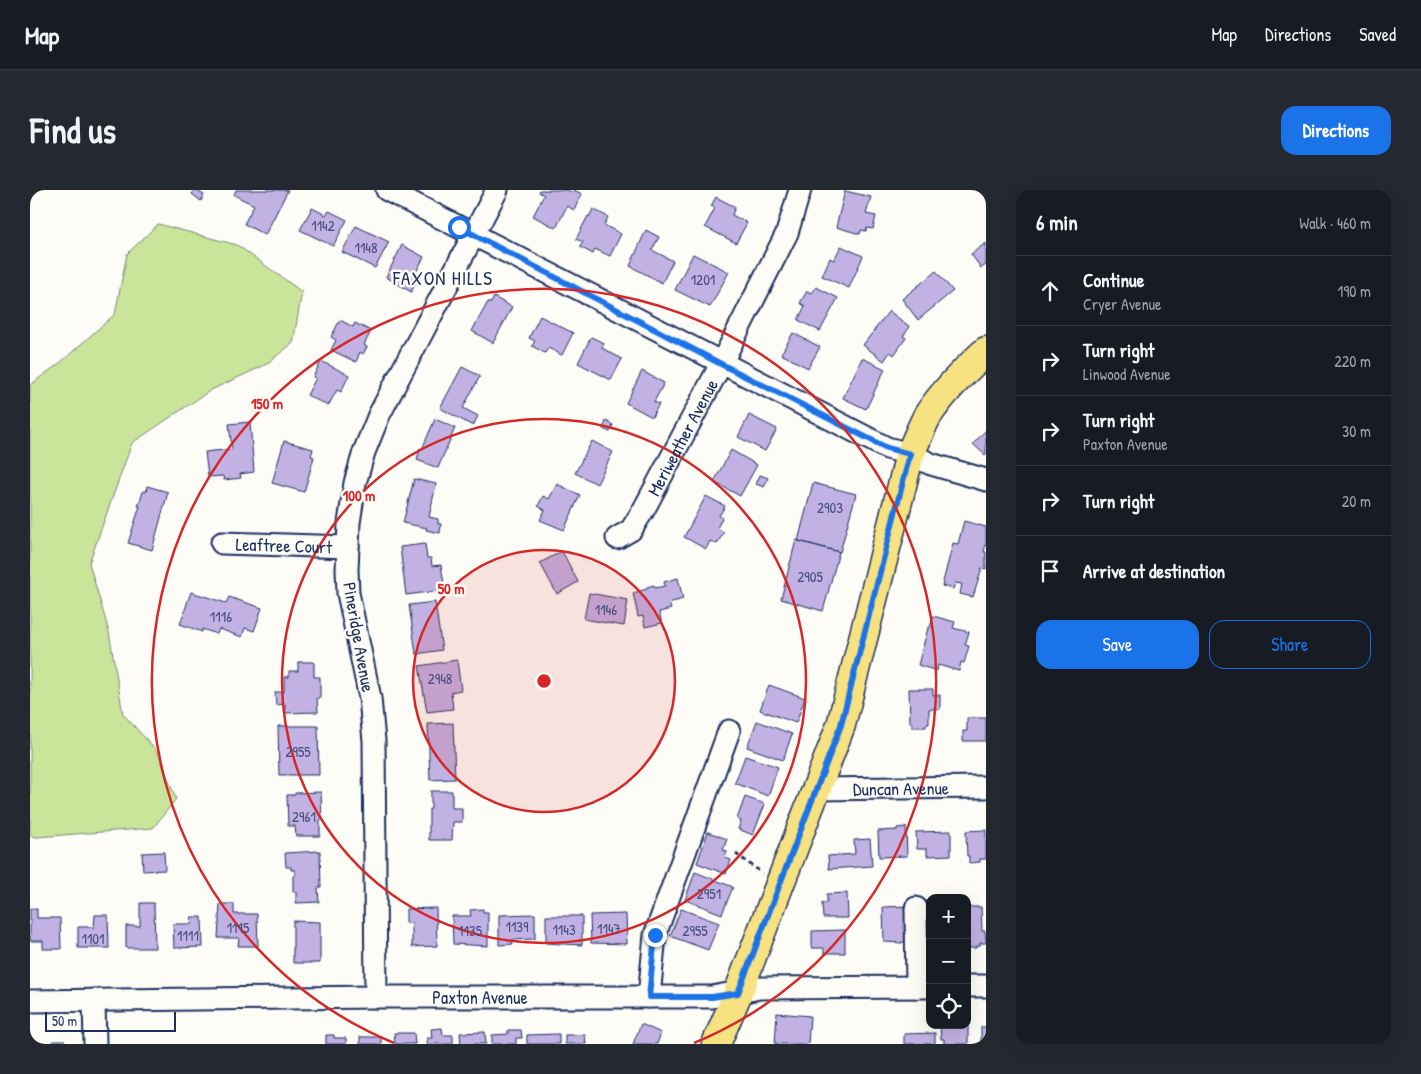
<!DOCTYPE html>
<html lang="en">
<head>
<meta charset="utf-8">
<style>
	body { margin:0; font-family:"Patrick Hand",sans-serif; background:#242831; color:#f1f3f6 }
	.controls { position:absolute; right:15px; bottom:15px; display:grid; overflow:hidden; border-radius:10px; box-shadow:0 5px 20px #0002 }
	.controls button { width:45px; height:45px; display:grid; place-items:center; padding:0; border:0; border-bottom:1px solid #363941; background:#171b24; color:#f1f3f6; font:25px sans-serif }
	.scale { position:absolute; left:15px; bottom:12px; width:131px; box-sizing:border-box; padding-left:5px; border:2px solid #1b2f5e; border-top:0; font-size:14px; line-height:18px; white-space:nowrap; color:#1b2f5e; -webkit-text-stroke:4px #fdfcf7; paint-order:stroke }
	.stop { position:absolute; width:15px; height:15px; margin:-11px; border:4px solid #1a73e8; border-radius:50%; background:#fff }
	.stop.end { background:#1a73e8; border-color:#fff; box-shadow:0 1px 5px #0008 }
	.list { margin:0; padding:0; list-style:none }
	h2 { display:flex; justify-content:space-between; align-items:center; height:65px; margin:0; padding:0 20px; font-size:21px }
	h2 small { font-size:16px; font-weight:400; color:#9ea1a6 }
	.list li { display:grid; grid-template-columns:32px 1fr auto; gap:15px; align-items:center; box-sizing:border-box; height:70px; padding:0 20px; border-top:1px solid #363941 }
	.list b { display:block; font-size:19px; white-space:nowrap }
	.list p { margin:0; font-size:16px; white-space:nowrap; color:#9ea1a6 }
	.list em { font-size:16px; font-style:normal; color:#9ea1a6 }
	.actions { display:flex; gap:10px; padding:15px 20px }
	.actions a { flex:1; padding:11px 0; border:1px solid #1a73e8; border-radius:15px; text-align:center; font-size:18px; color:#1a73e8 }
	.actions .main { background:#1a73e8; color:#fff }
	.icon { flex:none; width:28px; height:28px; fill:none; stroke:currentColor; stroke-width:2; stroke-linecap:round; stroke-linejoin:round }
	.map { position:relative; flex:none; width:956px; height:854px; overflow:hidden; border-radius:15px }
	header { display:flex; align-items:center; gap:30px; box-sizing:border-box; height:70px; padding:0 25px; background:#171b24; border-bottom:1px solid #363941 }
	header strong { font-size:24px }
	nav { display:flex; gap:28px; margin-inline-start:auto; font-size:18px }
	.intro { display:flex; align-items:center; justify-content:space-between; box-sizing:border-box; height:120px; padding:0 30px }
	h1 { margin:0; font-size:35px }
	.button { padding:12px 22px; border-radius:15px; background:#1a73e8; color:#fff; font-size:18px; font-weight:700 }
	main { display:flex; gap:30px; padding:0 30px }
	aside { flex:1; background:#171b24; border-radius:15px; box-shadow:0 5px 20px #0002 }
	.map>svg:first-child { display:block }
	.green { fill:#cae49a; stroke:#728a7c }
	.building { fill:#c2b2e3; stroke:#1b2f5e }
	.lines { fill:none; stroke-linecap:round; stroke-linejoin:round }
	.minor-casing { stroke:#1b2f5e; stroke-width:25 }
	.major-casing { stroke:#1b2f5e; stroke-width:31 }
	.path { stroke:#1b2f5e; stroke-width:3; stroke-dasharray:4 4; stroke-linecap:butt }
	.minor { stroke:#fdfcf7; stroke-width:21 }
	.major { stroke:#f7e281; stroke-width:28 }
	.route { stroke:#1a73e8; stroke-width:6 }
	.ring { fill:none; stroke:#d62828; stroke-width:2.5 }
	.labels { text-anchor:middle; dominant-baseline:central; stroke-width:5; stroke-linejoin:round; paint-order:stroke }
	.number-label { font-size:15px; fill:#45507f }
	.street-label { font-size:18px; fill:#1b2f5e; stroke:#fdfcf7 }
	.neighbourhood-label { font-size:19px; letter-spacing:1px; fill:#1b2f5e; stroke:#fdfcf7 }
	.centre { fill:#d62828; stroke:#fdfcf7; stroke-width:2.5 }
	.ring-label { font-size:15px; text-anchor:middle; font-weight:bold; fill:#d62828; stroke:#fdfcf7; stroke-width:5; stroke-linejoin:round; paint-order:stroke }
</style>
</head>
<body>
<header>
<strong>Map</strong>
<nav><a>Map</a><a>Directions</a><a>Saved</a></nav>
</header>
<div class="intro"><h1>Find us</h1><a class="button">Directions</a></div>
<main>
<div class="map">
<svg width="956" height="854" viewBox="0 0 956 854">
	<rect width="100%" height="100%" fill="#fdfcf7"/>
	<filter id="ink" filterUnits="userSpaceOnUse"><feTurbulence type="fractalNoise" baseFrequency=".02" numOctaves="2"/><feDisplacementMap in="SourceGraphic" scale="10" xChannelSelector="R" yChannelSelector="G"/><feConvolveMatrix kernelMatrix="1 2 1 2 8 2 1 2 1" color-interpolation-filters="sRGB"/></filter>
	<g filter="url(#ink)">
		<path class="green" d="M128,34L207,55L272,102L263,153L235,175L181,200L102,253L59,373L79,442L93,524L127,561L146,609L123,638L7,647L0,646V195L31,172L85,124L97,64Z"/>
		<path class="building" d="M165,0L174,5L171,11L162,4Z
			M206,0H258L235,45L214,34L224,15L204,5Z
			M510,0H537L541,2L544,0L552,4L544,20L537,16L526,38L503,26L514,5L509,2Z
			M815,1L841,7L836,24L846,26L843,39L837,38L836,41L831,40L830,44L806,37Z
			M686,7L705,17L702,25L717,33L706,53L675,37L685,18L681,16Z
			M282,18L296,25L299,21L317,30L303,56L270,40Z
			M563,19L578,27L574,35L591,44L580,66L565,59L563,64L550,57L553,52L546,49L558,26L559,27Z
			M326,36L359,52L345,78L312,62Z
			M616,40L629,47L622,60L643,71L632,93L600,76Z
			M956,53V75L951,78L941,64Z
			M372,55L394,67L384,86L388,89L381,102L356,87Z
			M811,56L833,66L819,98L792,86L800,68L804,70Z
			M663,64L699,82L680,117L645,100Z
			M906,81L923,101L888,130L872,109Z
			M786,97L808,108L790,141L768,130L775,116L770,113L777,101L782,103Z
			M464,107L482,117L463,153L442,141L458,112L461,113Z
			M859,121L880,137L873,146L876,148L864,165L860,162L854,171L833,155Z
			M510,126L543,143L532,165L518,158L515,163L502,156L505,151L499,148Z
			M310,130L323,137L325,133L341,141L334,155L337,157L333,164L330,162L326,172L301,160L306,150L301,147Z
			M763,143L790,157L778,178L751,164Z
			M561,147L574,153L572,158L592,169L581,190L548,173Z
			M832,168L855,179L836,219L813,208Z
			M291,171L319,185L311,202L307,200L298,216L277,205L286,188L283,187Z
			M432,177L450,186L433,218L448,226L443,236L410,218Z
			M612,181L634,193L624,212L629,214L622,227L596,213Z
			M719,225L747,239L735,261L708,247Z
			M405,229L425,238L408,278L387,270L390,258L392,259Z
			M576,231L583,235L580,242L573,239Z
			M220,232L224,282L210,284L211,288L194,290L193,286L178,287L175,262L202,259L199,234Z
			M956,240V264L955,265L943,254Z
			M254,251L283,259L281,266L284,267L274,302L242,293Z
			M562,251L583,262L567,294L545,283Z
			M701,260L727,275L710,306L684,292Z
			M730,285L738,288L734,297L726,294Z
			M384,289L406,294L399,327L408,329V334H411L410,343L396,340L397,338L373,333Z
			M783,293L826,304L810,362L768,351Z
			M527,294L550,305L534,340L510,330L515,320L508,316L513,306L519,309Z
			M117,296L138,302L122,360L98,353L110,316H108L111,308L113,301L116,302Z
			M676,306L695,316L689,326L692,328L687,338L694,342L687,354L680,351L676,359L654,347Z
			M934,331L956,337V354L954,362H956V379L952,378L943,407L930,404L932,394L925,393L923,399L912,396L923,353L928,354Z
			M766,350L809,362L793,421L751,409Z
			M395,354L397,368H401L402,376L411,375L415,400L376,405L370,357Z
			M532,361L548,392L527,404L510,373Z
			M648,388L653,409L639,413L641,419L629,422L632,433L615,437L613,426L608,427L603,403L617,399V397L624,395L625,398L635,396L634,392Z
			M161,402L196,413L199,407L232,418L224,441L215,438L212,447L189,439L187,444L172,439V442L150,434Z
			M559,403L598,410L594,436L554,429Z
			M405,412L412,460L386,464L379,415Z
			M903,426L925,432L923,438L939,442L935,455L939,456L934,473L931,472L929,481L908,475L907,481L888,475L898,438H900Z
			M427,470L431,500L421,502L423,519L397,522L389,476Z
			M268,472H284V487H290V508H287L288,522L255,523V514L246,515L245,502H254V487H259V481H268Z
			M739,495L775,508L766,533L730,520Z
			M879,499H903V505H910V519H899V534H896V537H882V533H880Z
			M937,528H956V551H933V541H937Z
			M727,531L762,544L753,570L717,557Z
			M423,533L425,589L400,590L398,534Z
			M248,536H288L289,585H249Z
			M715,566L748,577L738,606L705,593Z
			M401,601H422V618H432V632H423L422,650H399V619H401Z
			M291,602L292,630H290V646H266L265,636H258L257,605H265V603Z
			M715,607L735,614L723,645L708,639L711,631L707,629Z
			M876,637L877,666L849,667L848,641L867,640V638Z
			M956,640V669H950V672L939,673V666H937L936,641Z
			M921,641V665L897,666V659H887L886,642Z
			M678,642L697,649L693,660L697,661L695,668L701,670L696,684L667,673Z
			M840,649L842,676L799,679L798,666L825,664L824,650Z
			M290,661L291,697L288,698L289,712L266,713V702H263V686H265V680H261V677H256L255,663Z
			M134,662L135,680L113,681L112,663Z
			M665,682L703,697L692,724L655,710Z
			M817,703L818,728H793L792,713H797V704Z
			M110,713H124L125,758H96V736H110Z
			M190,714H204V724H227L228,756H208L209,748H188Z
			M880,716L881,751L872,752V753L854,752L853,717Z
			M937,717H951L952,741H955L956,753H950V756H946V758H937Z
			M406,718L407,756L382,757V733H376V719Z
			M0,719H7V728H30L31,759H13V751H0Z
			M453,719V722H458V756L423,754L422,726H441L440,720Z
			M651,719L689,733L678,760L640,746Z
			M900,719V754H894L892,720Z
			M505,724V749L482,750L483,754L469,755V725Z
			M596,724L597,754L561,753L560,725Z
			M65,725H78L79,758H48V737H64Z
			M516,726H552V755L516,753Z
			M161,727H172L173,757L144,758L143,734H162Z
			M263,731L290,732V773H263Z
			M815,740V763H794V758H782V741Z
			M747,823L780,826L778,854H745Z
			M938,830V854H914V849H911L910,835H937Z
			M611,834L631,843L627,854H603Z
			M951,837H956V854H951Z
			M412,838L413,845H423V854H397V848H402L401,839Z
			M478,840H491L492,848H486V854H462V845L478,844Z
			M455,842L456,854H431L430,843Z
			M364,843H384L385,854H365Z
			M905,843V854H874V844Z
			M529,844V854H497V845Z
			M296,845H304V848H316V854H296Z
			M535,845H555L556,854H535Z
			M330,847H351V854H330Z
			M23,851H35V854H23Z"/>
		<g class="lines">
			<g class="minor-casing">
				<g id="minor">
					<path d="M357,0L857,258L880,264L901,274L956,290"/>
					<path id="s1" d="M587,348L601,340L614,319L691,174L757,43L770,0"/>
					<path id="s2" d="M192,353L318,357"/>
					<path id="s3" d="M786,599L956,597"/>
					<path d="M886,718L887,797"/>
					<path d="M937,796H956"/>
					<path d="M346,807L344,551L340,508L318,403L317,380L319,333L325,293L334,262L349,225L467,0"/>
					<path d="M619,807L625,745L699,541"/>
					<path d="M64,810L65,854"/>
					<path id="s4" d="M0,811L346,807H682L730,798L900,797"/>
				</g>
			</g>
			<g class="major-casing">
				<path id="major" d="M686,854L708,803L811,535L880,264C886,252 891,237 898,225C914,201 935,180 956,161"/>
			</g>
			<path class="path" d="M706,664L732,683"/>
			<use href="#minor" class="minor"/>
			<use href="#major" class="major"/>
		</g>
	</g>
	<g class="lines" filter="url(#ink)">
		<path class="route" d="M429,37L691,174L857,258L880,264L811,535L708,803L682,807H619L625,745"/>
	</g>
	<circle cx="514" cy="491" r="131" fill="#d62828" fill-opacity=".12"/>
	<g class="ring">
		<circle cx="514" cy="491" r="131"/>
		<circle cx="514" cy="491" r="262"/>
		<path d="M364 853A392 392 0 1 1 664 853"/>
	</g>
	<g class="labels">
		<g class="number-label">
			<text x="293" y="35">1142</text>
			<text x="336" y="57">1148</text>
			<text x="673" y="89">1201</text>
			<text x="800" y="317">2903</text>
			<text x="780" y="386">2905</text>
			<text x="576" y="419">1146</text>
			<text x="191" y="426">1116</text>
			<text x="410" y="488">2948</text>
			<text x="268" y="561">2955</text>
			<text x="274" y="626">2961</text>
			<text x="679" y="703">2951</text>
			<text x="487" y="736">1139</text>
			<text x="208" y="737">1115</text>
			<text x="579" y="738">1147</text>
			<text x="534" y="739">1143</text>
			<text x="440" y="740">1135</text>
			<text x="665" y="740">2955</text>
			<text x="158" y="745">1111</text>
			<text x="63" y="748">1101</text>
		</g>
		<g class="street-label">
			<text stroke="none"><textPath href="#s1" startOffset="122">Meriweather Avenue</textPath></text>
			<text stroke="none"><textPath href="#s2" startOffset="62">Leaftree Court</textPath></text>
			<text transform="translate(329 447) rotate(80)">Pineridge Avenue</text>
			<text stroke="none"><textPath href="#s3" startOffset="85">Duncan Avenue</textPath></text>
			<text stroke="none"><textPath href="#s4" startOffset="450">Paxton Avenue</textPath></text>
		</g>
		<g class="neighbourhood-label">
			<text x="413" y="88">FAXON HILLS</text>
		</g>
	</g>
	<circle cx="514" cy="491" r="8" class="centre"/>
	<g class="ring-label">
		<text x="237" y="219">150 m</text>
		<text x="329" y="311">100 m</text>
		<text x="421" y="404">50 m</text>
	</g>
</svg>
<div class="controls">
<button>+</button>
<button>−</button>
<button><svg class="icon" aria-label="locate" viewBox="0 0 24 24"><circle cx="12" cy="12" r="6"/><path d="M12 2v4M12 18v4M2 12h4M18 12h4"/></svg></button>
</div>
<div class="scale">50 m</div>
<div class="stop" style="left:429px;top:37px"></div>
<div class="stop end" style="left:625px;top:745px"></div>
</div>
<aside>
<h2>6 min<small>Walk · 460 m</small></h2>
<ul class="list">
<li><svg class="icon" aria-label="ahead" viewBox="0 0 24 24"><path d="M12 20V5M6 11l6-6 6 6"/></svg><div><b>Continue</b><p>Cryer Avenue</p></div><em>190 m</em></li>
<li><svg class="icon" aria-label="right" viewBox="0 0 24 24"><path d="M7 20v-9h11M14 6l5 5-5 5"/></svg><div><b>Turn right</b><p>Linwood Avenue</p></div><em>220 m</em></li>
<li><svg class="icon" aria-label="right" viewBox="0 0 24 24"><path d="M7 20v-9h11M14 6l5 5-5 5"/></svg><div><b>Turn right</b><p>Paxton Avenue</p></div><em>30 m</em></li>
<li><svg class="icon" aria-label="right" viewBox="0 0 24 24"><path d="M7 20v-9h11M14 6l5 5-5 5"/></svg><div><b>Turn right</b></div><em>20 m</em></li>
<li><svg class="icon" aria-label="arrive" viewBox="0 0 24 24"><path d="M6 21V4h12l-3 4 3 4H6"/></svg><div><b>Arrive at destination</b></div></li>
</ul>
<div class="actions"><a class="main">Save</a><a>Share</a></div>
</aside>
</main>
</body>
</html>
